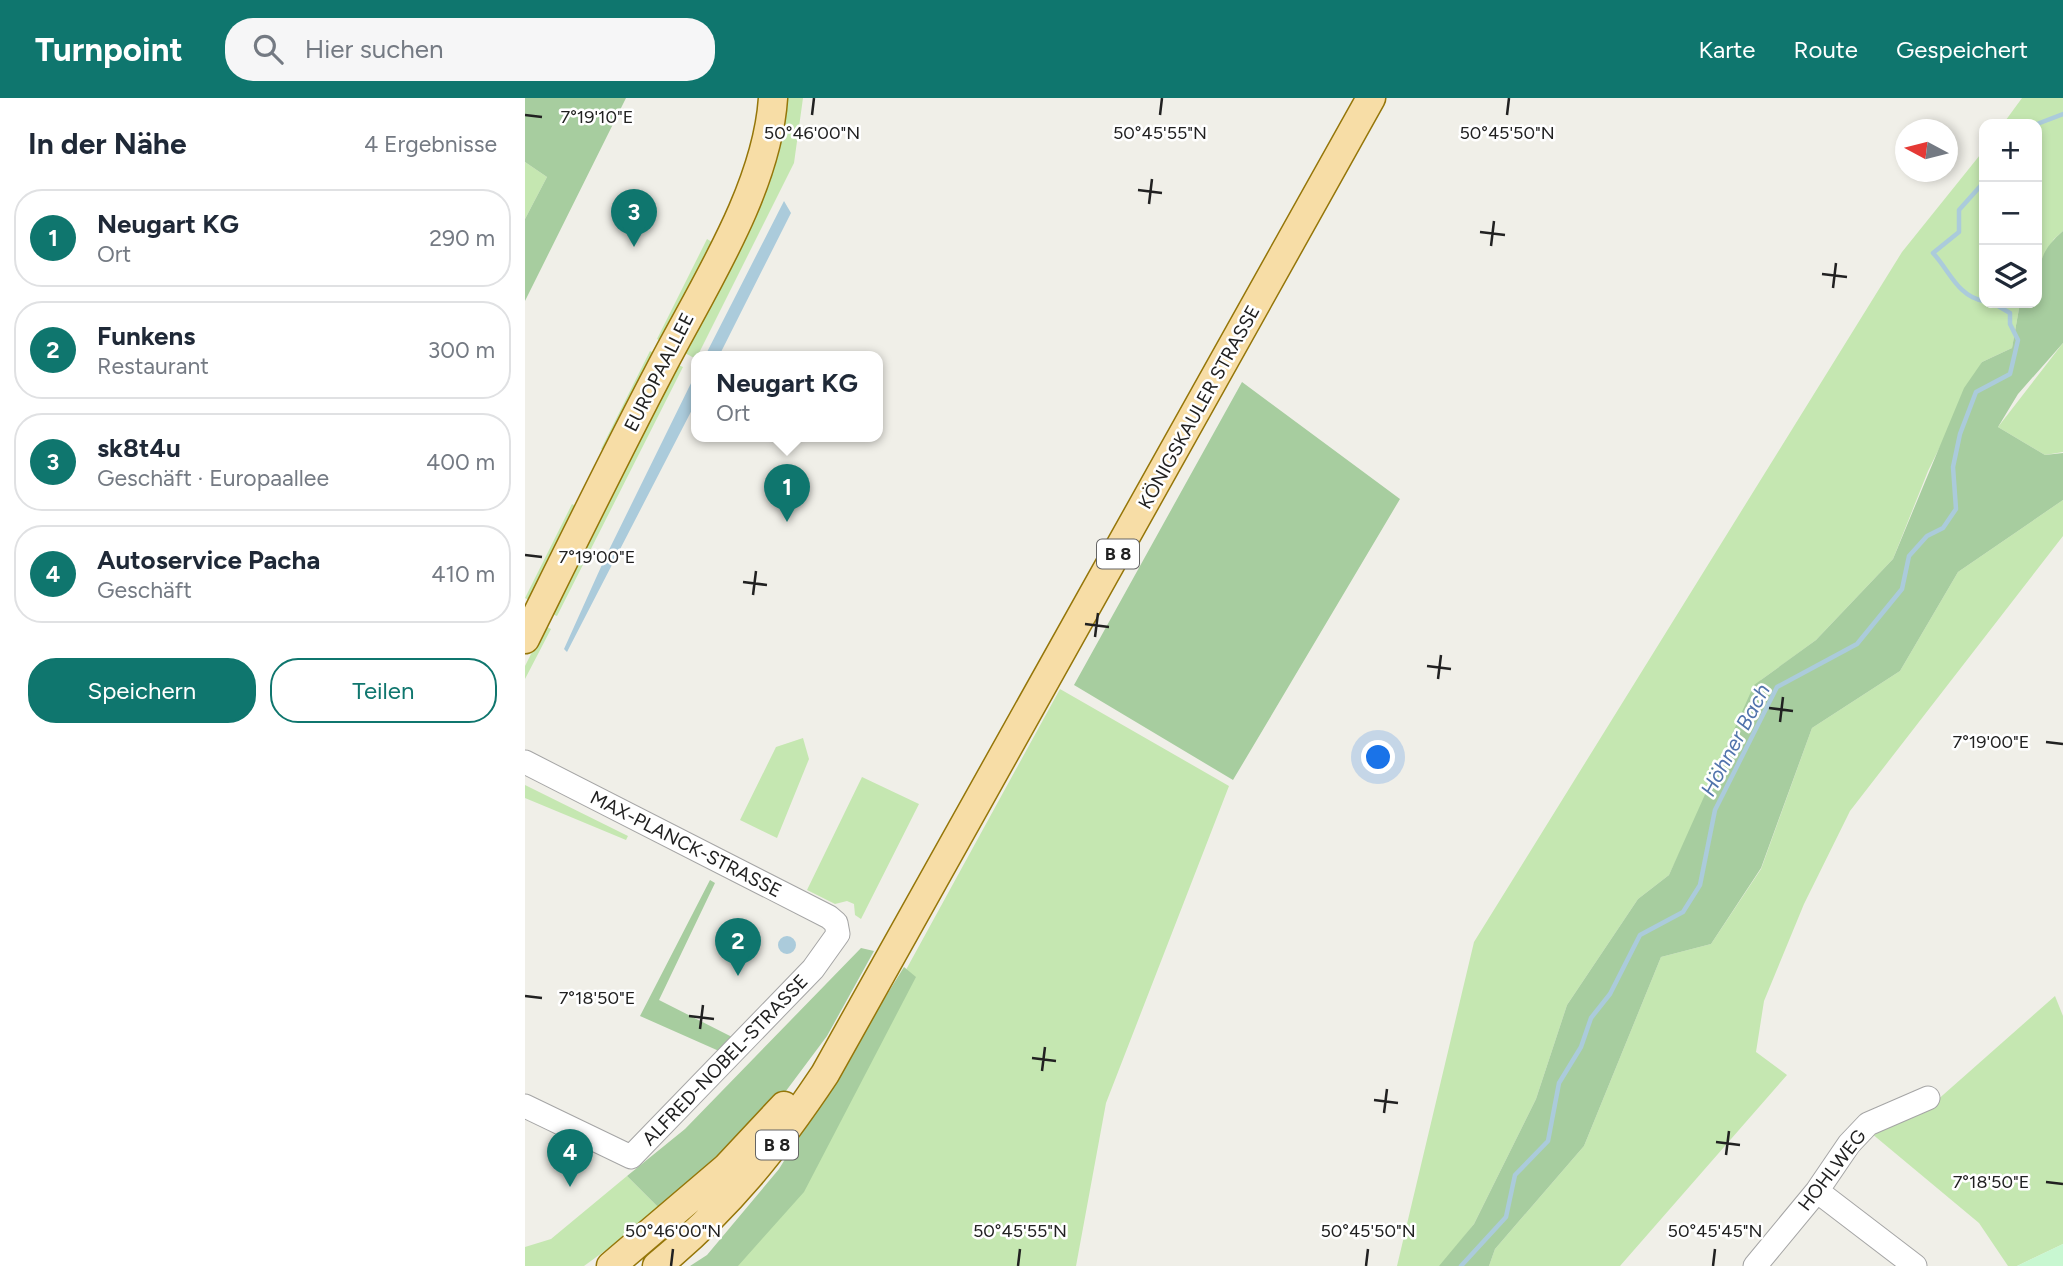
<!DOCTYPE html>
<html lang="de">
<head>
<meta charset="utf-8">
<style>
	body { margin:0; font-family:Figtree,sans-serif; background:#f6f6f7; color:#1f2937 }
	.controls { position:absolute; right:21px; top:21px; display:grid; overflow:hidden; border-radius:14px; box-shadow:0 4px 10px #0003 }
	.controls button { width:63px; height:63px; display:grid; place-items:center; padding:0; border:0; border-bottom:2px solid #e0e1e3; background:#fff; color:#1f2937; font:35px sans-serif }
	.compass { position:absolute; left:1370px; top:21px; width:63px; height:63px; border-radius:50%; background:#fff; box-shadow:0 4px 10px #0003; rotate:277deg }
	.you { position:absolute; left:854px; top:660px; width:24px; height:24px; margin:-18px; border:5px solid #fff; border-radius:50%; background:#1a73e8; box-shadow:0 0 0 10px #1a73e833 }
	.badge { display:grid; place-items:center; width:46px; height:46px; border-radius:50%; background:#0f766e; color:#fff; font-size:23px; font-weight:700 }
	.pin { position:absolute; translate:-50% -58px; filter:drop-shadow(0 2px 4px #0008) }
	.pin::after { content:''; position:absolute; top:37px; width:24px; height:21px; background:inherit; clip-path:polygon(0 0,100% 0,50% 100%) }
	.popup { position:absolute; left:166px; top:253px; width:192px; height:91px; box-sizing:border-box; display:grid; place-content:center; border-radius:14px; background:#fff; filter:drop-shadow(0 2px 5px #0005); font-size:23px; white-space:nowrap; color:#747a83 }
	.popup b { font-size:26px; color:#1f2937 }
	.popup::after { content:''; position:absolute; left:50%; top:100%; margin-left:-14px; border:14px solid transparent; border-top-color:#fff }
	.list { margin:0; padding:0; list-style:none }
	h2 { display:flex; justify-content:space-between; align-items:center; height:91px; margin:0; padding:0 28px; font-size:30px }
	h2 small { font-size:23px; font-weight:400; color:#747a83 }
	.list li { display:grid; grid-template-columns:46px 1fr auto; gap:21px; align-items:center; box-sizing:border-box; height:98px; margin:0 14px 14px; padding:0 14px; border:2px solid #e0e1e3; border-radius:28px }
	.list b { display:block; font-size:26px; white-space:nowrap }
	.list p { margin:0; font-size:23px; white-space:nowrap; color:#747a83 }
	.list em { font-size:23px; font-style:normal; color:#747a83 }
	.actions { display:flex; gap:14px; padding:21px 28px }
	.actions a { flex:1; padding:16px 0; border:2px solid #0f766e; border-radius:28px; text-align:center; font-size:24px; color:#0f766e }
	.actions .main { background:#0f766e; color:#fff }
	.icon { flex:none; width:38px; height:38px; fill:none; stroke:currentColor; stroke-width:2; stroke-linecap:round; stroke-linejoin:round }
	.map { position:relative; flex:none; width:1538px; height:1168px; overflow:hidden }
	header { display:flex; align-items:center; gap:42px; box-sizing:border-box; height:98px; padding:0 35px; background:#0f766e; color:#fff }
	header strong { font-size:33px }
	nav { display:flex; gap:38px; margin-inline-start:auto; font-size:24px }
	.search { width:490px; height:63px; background:#f6f6f7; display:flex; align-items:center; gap:18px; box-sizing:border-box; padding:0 24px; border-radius:28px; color:#747a83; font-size:26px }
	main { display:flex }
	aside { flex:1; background:#fff }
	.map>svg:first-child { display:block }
	.grass { fill:#c5e7b1 }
	.forest { fill:#a7cd9f }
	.park { fill:#c8f7d1 }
	.water { fill:#abcbdb }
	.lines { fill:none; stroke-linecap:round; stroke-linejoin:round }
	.stream { stroke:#abcbdb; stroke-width:4.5 }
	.minor-casing { stroke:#a5a5a5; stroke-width:25 }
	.major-casing { stroke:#957609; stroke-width:31 }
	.minor { stroke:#fff; stroke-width:23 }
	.major { stroke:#f7dda6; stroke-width:28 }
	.ticks { fill:none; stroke:#212121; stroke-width:2.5 }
	.labels { text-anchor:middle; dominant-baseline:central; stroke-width:5; stroke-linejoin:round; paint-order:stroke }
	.shield { fill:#fff; stroke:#646464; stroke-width:2 }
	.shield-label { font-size:18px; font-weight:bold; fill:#212121 }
	.street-label { font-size:19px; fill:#212121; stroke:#fff }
	.water-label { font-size:21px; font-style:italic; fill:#5174ac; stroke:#fff }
	.ticks-label { font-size:18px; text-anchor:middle; fill:#212121; stroke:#fff; stroke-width:5; stroke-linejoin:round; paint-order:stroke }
</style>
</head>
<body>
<header>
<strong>Turnpoint</strong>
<div class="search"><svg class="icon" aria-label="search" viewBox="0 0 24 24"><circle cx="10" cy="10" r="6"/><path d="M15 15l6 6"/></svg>Hier suchen</div>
<nav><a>Karte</a><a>Route</a><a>Gespeichert</a></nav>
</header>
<main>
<aside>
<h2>In der Nähe<small>4 Ergebnisse</small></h2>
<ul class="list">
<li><span class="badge">1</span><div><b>Neugart KG</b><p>Ort</p></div><em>290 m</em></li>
<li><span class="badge">2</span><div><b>Funkens</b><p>Restaurant</p></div><em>300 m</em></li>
<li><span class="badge">3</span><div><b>sk8t4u</b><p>Geschäft · Europaallee</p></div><em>400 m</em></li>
<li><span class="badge">4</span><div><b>Autoservice Pacha</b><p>Geschäft</p></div><em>410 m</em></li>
</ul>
<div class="actions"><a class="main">Speichern</a><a>Teilen</a></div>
</aside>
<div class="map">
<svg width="1538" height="1168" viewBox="0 0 1538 1168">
	<rect width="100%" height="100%" fill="#f0efe8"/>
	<path class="grass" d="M259,0H278L269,65L171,261L158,254Z
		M1497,0H1538V133L1529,141L1512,169V26H1478Z
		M1459,52V205H1495L1487,250L1457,264L1403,373L1368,461L1291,542L1236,582L1144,777L1113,801L1042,907L1011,1001L949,1126L916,1168H872L949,844L1377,154Z
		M0,64L22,79L0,121Z
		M182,141L187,144L138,244L132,241Z
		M1538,245V354L1520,357L1473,329Z
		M125,253L131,256L81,354L76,351Z
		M151,266L158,269L32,518L27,516Z
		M1538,402V438L1325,713L1279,806L1239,903L1231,954L1262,977L1095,1168H964L970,1151L1059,1048L1136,859L1186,846L1236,771L1287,630L1375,573L1433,474Z
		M47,406L52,409L6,503L0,500Z
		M20,528L26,531L0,581V568Z
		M535,591L704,688L581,1005L551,1168H184L241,1127Z
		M278,640L284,661L252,740L215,722L251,649Z
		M337,679L394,706L336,821L330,817L329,806L322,803L310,806L282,792Z
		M0,687L103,738L101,742L0,700Z
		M1530,898L1538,918V1146L1492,1168H1483L1454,1125L1346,1035L1401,1012Z
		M102,1078L136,1112L59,1168H0V1149L26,1141Z"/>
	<path class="forest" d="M0,0H101L0,203V121L22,79L0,64Z
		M1538,133V245L1493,296L1473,329L1520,357L1538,355V402L1433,474L1375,573L1287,630L1236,770L1186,846L1136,859L1059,1048L970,1151L964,1168H914L949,1126L1011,1001L1042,907L1113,801L1144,777L1229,587L1291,542L1368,461L1439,290L1457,264L1487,250L1495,205H1512C1512,174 1512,155 1538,133Z
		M717,284L875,401L708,682L549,587Z
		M185,782L190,785L134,902L209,940L194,953L115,918Z
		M336,850L349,853L302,938L249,1009L136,1112L102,1078L160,1031Z
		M379,869L391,879L279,1094L213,1168H165L182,1157L254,1071Z"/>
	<path class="park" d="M1538,1146V1168H1492Z"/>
	<path class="water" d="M259,103L266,115L194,258H180Z
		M171,275V304L42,554L39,551L80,460Z
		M253 847a9 9 0 1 1 18 0a9 9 0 1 1-18 0Z"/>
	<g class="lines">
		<path class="stream" d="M1512,26L1538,16
			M1459,84L1434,112V134L1408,155C1424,172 1433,199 1459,203
			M936,1168L981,1119L990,1077L1023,1043L1034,985L1056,949L1066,920L1085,896L1115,837L1158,814L1175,787L1190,712L1252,589L1332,546L1377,491L1384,458L1402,438L1418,430L1431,411L1428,369L1435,336L1451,294L1485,276L1493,242L1485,226V215L1468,205"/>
		<g class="minor-casing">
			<path id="minor" d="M0,664L304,819L311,825L313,836L288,871L106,1059L0,1008
				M1292,1093L1390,1168
				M1230,1168L1292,1093L1324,1046L1343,1026L1403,1000"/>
		</g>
		<g class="major-casing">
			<path id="major" d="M0,541C44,452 88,362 134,274C176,192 242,93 248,0
				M86,1168L201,1070L259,1008
				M132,1168C202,1111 250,1051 300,976L846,0"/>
		</g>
		<use href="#minor" class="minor"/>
		<use href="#major" class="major"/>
	</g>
	<path class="ticks" d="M0,17L17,19M287,17L289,0M635,17L637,0M982,17L984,0M613,92L637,95M624,106L627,81M955,134L980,137M966,148L969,123M1297,176L1322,179M1308,190L1311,165M0,457L17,459M218,484L242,487M228,497L231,473M560,526L584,529M570,539L573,515M902,568L926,571M913,581L916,557M1244,610L1268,613M1255,624L1258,599M1521,644L1538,646M0,898L17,900M164,918L189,921M175,931L178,907M507,960L531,963M517,973L520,949M849,1002L873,1005M859,1015L862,991M1191,1044L1215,1047M1201,1057L1204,1033M1521,1084L1538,1086M146,1168L148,1151M493,1168L495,1151M841,1168L843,1151M1188,1168L1190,1151"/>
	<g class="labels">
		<g class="shield">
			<rect x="572" y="441.5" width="42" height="29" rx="5"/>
			<rect x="231" y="1032.5" width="42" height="29" rx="5"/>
		</g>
		<g class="shield-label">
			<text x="593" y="456">B 8</text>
			<text x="252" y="1047">B 8</text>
		</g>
		<g class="street-label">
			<text transform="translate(134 274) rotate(-63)">EUROPAALLEE</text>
			<text transform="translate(674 309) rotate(-61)">KÖNIGSKAULER STRASSE</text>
			<text transform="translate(161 746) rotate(27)">MAX-PLANCK-STRASSE</text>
			<text transform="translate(200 962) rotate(-46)">ALFRED-NOBEL-STRASSE</text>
			<text transform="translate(1307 1072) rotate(-52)">HOHLWEG</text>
		</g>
		<g class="water-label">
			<text transform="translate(1210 642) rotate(-62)">Höhner Bach</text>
		</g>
	</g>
	<g class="ticks-label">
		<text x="72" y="25">7°19'10"E</text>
		<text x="287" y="41">50°46'00"N</text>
		<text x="635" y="41">50°45'55"N</text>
		<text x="982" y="41">50°45'50"N</text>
		<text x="72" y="465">7°19'00"E</text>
		<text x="1466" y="650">7°19'00"E</text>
		<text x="72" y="906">7°18'50"E</text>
		<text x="1466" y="1090">7°18'50"E</text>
		<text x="148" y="1139">50°46'00"N</text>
		<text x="495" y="1139">50°45'55"N</text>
		<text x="843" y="1139">50°45'50"N</text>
		<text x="1190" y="1139">50°45'45"N</text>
	</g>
</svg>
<div class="controls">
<button>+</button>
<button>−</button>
<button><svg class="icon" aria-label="layers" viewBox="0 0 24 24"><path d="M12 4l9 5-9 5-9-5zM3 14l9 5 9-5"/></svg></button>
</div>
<svg class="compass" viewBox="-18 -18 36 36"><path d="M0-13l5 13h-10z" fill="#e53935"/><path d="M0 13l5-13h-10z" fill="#747a83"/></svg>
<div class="you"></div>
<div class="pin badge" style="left:262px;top:424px">1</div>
<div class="popup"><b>Neugart KG</b>Ort</div>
<div class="pin badge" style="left:213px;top:878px">2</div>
<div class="pin badge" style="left:109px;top:149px">3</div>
<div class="pin badge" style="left:45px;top:1089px">4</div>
</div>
</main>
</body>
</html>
